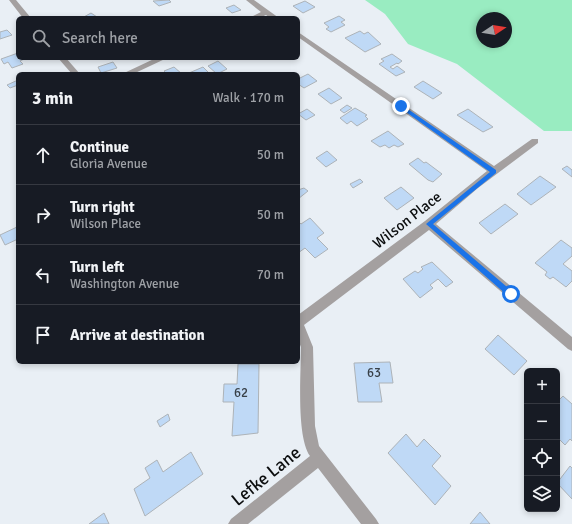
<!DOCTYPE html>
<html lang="en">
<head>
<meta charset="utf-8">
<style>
	body { margin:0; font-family:Signika,sans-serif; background:#242831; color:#f1f3f6 }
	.controls { position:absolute; right:12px; bottom:12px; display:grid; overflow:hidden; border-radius:6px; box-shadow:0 2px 6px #0003 }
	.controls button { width:36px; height:36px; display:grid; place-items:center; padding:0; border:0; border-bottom:1px solid #363941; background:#171b24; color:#f1f3f6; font:20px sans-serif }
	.compass { position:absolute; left:476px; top:12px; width:36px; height:36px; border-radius:50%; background:#171b24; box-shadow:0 2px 6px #0003; rotate:78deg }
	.stop { position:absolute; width:12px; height:12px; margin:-9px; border:3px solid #1a73e8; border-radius:50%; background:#fff }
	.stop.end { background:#1a73e8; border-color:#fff; box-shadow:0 1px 4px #0008 }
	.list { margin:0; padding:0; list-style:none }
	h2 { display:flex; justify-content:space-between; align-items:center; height:52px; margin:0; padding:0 16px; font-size:17px }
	h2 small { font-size:13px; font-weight:400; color:#9ea1a6 }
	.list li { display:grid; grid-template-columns:26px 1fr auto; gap:12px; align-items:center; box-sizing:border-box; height:60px; padding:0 16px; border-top:1px solid #363941 }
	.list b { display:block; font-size:15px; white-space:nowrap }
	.list p { margin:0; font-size:13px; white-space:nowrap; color:#9ea1a6 }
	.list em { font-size:13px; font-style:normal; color:#9ea1a6 }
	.icon { flex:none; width:22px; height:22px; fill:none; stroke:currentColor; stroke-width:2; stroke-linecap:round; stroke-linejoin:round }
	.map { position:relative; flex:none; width:572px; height:524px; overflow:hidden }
	.search { position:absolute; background:#171b24; box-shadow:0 2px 6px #0003; left:16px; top:16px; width:284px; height:44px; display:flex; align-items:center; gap:10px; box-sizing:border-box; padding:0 14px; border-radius:6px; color:#9ea1a6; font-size:15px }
	.panel { position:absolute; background:#171b24; box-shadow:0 2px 6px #0003; left:16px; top:72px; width:284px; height:292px; border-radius:6px }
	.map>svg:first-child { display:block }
	.green { fill:#99ecc1; fill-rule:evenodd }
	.building { fill:#bfd9f6; stroke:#adb3b8 }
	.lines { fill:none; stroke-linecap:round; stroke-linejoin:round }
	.street { fill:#a4a0a0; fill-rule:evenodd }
	.route { fill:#1a73e8 }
	.labels { text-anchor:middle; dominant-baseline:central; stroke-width:3; stroke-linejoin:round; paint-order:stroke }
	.number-label { font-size:13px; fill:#384048 }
	.street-label { font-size:15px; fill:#0b0d0e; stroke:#e9eff5 }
	.near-street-label { font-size:18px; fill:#0b0d0e; stroke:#e9eff5 }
</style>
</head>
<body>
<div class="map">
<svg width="572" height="524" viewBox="0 0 572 524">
	<rect width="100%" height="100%" fill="#e9eff5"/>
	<path class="green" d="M365,0H572V131H544L457,64L408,44L385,14ZM482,18H506V42H482Z"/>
	<path class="building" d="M169,0L171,2L159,6L153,1Z
		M305,1L315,7L303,13L293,6Z
		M234,5L241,10L232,13L226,8Z
		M91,13L97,17L82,18Z
		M339,16L345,20L341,22L345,25L331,32L326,29L329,27L324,23Z
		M7,30L12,35L0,39V32Z
		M360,31L364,34L368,32L381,44L365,52L345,38Z
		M18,53V58H26L20,61L23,64L12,68L8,62L4,64L1,59Z
		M392,54L402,61L398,64L397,63L390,67L393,69L397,66L405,72L396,76L379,64L384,61L381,59Z
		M218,61L227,69L217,74L208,66Z
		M113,62L117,68L101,73L98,67Z
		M174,67L182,74H167L164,71Z
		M203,67L210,74L189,73Z
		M308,74L317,81L304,88L298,84V79Z
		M18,80V85L10,88L7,85Z
		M423,81L442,93L433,99L414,87Z
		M329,88L342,98L331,104L318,94Z
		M347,105L352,108L344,113L340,110Z
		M355,108L367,115L365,116L368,119L357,126L351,121L347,124L340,118Z
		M307,109L315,115L306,120L298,114Z
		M468,109L493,127L483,132L457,115Z
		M388,131L404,144L398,147L394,145L389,148L385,145L380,147L371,141Z
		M327,151L337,160L326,167L316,158Z
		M418,158L424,163L426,162L442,174L433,182L428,180L409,164Z
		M567,166L572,170V177L562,169Z
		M540,176L556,187L531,205L517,194Z
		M360,179L363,182L353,188L350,184Z
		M401,187L414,198L397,210L384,198Z
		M304,188L308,191L298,199V190Z
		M505,204L518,214L491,234L479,223Z
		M310,218L324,233L317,238L328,249L315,258L305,248L298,253V221L301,224Z
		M17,227L18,239L5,245L0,235Z
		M561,240L572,248V256L563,264L572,271V281L566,287L553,277L550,279L545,275L547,272L535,263Z
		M432,262L453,282L446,287L438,279L430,285L433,288L420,298L403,279L415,271L418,273L423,269L421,267Z
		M498,335L527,361L514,375L485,349Z
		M390,362L393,383H379L382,402H358L354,363Z
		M238,364H259L258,433L232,436L234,402H223L224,384H237Z
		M563,396L572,404V441L570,439L565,445L557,437V402Z
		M168,414L170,420L160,427L157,421Z
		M406,434L417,447L424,439L441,456L432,466L451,486L435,505L388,453Z
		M191,452L203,474L145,516L134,489L150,478L145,468L157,460L163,472Z
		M570,466L572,468V499L557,483Z
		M480,512L490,524H470Z
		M104,513L109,524H89Z"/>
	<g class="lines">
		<path class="street" d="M9,0H16L31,18H23Z
			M246,0H254L279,18H270L266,15L259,18H249L261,12Z
			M298,32L494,166L532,139H538V143L478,188L436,224L572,337V351L568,349L429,230L304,325L313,347L315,426L319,446L376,519L379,524H361L318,468L248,524H228L231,519L310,456C296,436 301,373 301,347L298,340V315L425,221L487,171L298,37Z
			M58,58H66L80,74H72Z
			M156,58H167L133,74H122Z"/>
	</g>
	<path class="route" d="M399,105H402L496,170V173L433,224L513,292V296H508L426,224L490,172L399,107Z"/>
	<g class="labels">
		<g class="number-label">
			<text x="374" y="373">63</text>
			<text x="241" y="393">62</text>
		</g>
		<g class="street-label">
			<text transform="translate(407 220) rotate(-38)">Wilson Place</text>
		</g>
		<g class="near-street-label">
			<text transform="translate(266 476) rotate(-39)">Lefke Lane</text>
		</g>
	</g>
</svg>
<div class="controls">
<button>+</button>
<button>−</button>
<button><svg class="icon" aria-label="locate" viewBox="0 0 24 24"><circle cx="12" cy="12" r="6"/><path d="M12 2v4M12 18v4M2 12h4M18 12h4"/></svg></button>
<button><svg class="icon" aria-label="layers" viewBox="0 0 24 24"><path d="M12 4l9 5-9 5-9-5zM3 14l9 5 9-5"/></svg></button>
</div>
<svg class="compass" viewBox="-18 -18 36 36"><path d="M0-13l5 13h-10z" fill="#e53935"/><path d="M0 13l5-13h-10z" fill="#9ea1a6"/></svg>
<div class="stop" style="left:511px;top:294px"></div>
<div class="stop end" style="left:401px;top:106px"></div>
<div class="search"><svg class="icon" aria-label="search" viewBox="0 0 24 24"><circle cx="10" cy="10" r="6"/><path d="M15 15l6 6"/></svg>Search here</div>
<section class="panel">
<h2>3 min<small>Walk · 170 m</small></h2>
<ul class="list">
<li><svg class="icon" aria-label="ahead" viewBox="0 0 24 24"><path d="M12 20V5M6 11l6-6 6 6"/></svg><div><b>Continue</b><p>Gloria Avenue</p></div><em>50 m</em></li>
<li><svg class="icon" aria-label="right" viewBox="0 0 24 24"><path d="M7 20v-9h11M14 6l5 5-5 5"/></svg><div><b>Turn right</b><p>Wilson Place</p></div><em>50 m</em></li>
<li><svg class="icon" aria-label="left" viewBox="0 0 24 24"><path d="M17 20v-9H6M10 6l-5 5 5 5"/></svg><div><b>Turn left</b><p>Washington Avenue</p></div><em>70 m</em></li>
<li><svg class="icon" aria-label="arrive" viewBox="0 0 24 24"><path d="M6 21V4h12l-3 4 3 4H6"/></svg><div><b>Arrive at destination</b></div></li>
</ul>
</section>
</div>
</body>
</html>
